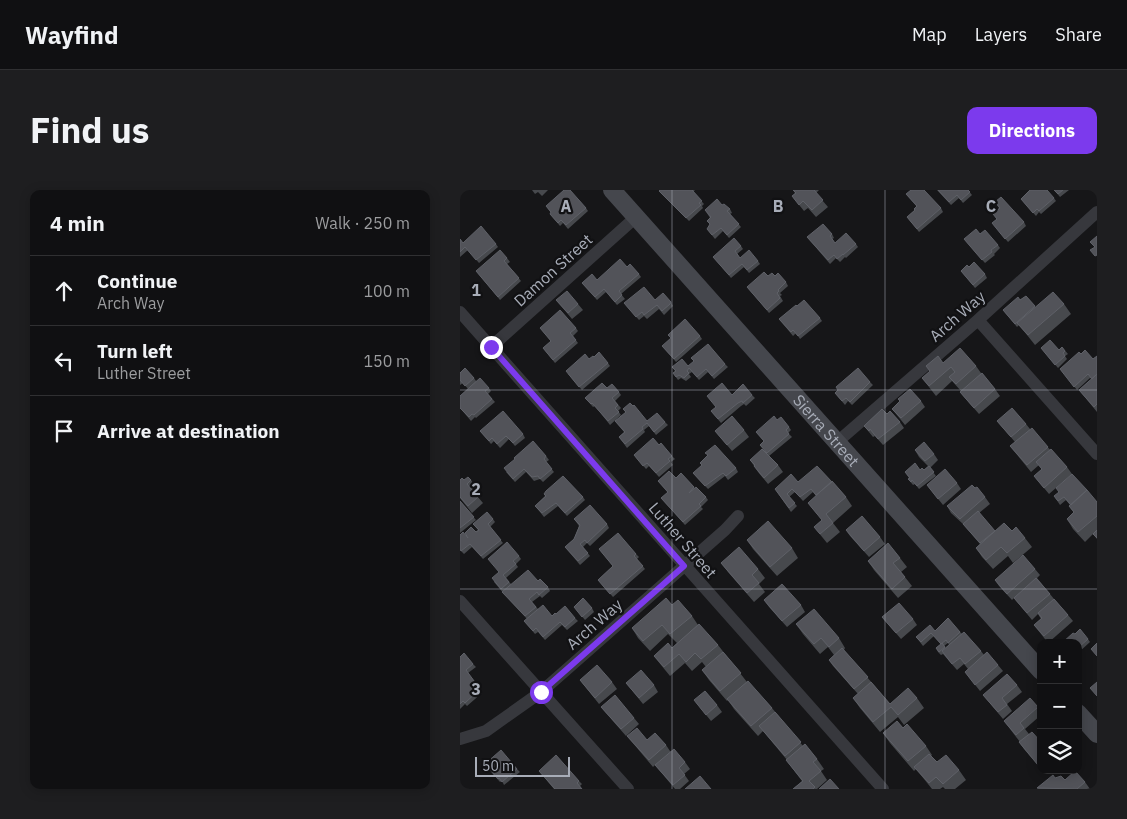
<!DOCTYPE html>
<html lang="en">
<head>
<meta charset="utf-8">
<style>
	body { margin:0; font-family:"IBM Plex Sans",sans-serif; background:#1e1e20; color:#f1f3f6 }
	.controls { position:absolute; right:15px; bottom:15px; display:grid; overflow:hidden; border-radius:10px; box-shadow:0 2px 12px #0003 }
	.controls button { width:45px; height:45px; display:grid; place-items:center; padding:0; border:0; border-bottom:1px solid #303032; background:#101012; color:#f1f3f6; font:25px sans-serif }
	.scale { position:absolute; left:15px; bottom:12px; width:95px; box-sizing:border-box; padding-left:5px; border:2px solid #a8adb8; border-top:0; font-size:14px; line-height:18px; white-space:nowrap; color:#a8adb8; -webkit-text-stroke:4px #111113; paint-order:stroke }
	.stop { position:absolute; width:15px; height:15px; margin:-11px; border:4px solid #7c3aed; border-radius:50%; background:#fff }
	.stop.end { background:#7c3aed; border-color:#fff; box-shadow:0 1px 5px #0008 }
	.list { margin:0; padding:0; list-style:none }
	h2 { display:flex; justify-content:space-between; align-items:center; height:65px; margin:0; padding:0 20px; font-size:21px }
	h2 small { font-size:16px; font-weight:400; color:#9c9d9f }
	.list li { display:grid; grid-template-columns:32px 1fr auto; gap:15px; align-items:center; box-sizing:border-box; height:70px; padding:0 20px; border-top:1px solid #303032 }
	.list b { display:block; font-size:19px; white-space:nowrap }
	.list p { margin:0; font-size:16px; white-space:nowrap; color:#9c9d9f }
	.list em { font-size:16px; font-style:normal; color:#9c9d9f }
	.icon { flex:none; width:28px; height:28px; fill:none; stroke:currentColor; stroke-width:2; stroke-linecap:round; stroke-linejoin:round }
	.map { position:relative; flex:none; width:637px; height:599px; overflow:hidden; border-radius:10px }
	header { display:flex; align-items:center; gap:30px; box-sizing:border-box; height:70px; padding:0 25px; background:#101012; border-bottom:1px solid #303032 }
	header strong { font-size:24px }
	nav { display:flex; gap:28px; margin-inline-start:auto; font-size:18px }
	.intro { display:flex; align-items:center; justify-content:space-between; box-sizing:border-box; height:120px; padding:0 30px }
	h1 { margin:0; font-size:35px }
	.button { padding:12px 22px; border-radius:10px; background:#7c3aed; color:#fff; font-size:18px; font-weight:700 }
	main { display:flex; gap:30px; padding:0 30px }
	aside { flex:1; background:#101012; border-radius:10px; box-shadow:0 2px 12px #0003 }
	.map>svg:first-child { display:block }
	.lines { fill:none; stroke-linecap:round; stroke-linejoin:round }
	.street { stroke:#37383d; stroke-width:12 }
	.secondary { stroke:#45474d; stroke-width:18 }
	.wall { fill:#47494d; fill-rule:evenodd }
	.building { fill:#525359; stroke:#5f6168 }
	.route { stroke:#7c3aed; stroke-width:6 }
	.grid { fill:none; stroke:#a8adb8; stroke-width:1; stroke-opacity:0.55 }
	.labels { text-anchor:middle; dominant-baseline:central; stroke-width:4.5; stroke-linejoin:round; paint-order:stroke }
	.street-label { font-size:16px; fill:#a8adb8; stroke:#111113 }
	.grid-label { font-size:16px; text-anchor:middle; font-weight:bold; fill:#a8adb8; stroke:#111113; stroke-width:4.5; stroke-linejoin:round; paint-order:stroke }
</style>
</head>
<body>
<header>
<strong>Wayfind</strong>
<nav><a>Map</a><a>Layers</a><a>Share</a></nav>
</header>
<div class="intro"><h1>Find us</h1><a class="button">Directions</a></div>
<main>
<aside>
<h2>4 min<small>Walk · 250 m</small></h2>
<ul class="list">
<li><svg class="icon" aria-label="ahead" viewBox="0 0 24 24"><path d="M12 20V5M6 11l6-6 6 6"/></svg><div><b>Continue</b><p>Arch Way</p></div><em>100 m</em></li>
<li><svg class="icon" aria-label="left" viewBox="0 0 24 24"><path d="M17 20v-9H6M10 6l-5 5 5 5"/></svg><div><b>Turn left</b><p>Luther Street</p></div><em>150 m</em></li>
<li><svg class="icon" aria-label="arrive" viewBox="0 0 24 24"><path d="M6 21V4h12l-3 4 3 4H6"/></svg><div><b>Arrive at destination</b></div></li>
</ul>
</aside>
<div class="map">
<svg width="637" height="599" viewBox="0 0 637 599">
	<rect width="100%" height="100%" fill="#161618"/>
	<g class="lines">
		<path class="street" d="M0,122L423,599
			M518,130L637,264
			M31,157L176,27
			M376,253L518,130L637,22
			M0,411L168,599
			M0,549L26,541L81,502L265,340L278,326"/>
		<g class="secondary">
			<path id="s1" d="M152,0L581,481"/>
			<path d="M618,523L637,544"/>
		</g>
	</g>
	<path class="wall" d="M72,0H88L82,6L78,2L75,4Z
		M200,0H235L233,2L244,14L242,16L243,18L229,31L199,1Z
		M333,0H359L356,3L368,17L356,27L348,18L344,21L332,6L335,3Z
		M477,0H508L512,5L503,13L499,8L491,15Z
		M594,0H609L600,7Z
		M446,4L481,18L483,22L459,42L447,27L455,20L457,17Z
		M594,8L596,11L581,24L579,22L576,26L561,9Z
		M535,12L564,32L566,36L548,52L532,33L537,29L533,24L539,18Z
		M262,15L270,19L272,23L270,24L281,37L269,48L263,41L255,49L247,39L250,34L247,31L250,28L245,20Z
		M86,16L126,18L128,21L108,39L103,33L100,36L90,24L91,23Z
		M372,44L374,48L372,49L375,53L396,54L398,57L386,68L385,67L380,72L376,68L370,74L347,47Z
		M520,44L538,55L540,58L534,64L535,65L525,73L504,49Z
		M0,49L3,53L36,54L38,57L19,73L8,60L0,67Z
		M281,56L283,59L277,64L280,68L298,71L300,74L289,83L284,77L271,88L253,67Z
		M47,68L50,72L47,74L61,91L40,110L16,81Z
		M167,77L179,84L181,87L161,104L165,109L157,115L146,102L137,110L122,93L137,90Z
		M509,77L525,84L527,88L515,98L501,81Z
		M308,86H315L326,92L328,96L320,103L322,105L320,106L323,111L309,123L287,97Z
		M566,106L575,117L604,114L611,124L575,155L559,135L557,137L543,120L560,110Z
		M96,110L118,114L123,120L112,129Z
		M195,110L211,112L213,116L204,125L199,119L187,129L184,126L179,130L164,113Z
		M337,116L360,128L362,131L340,149L336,143L333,146L319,129Z
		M80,138H116L118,141L113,146L118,153L95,173L83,158L91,151Z
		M240,146L242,149L216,172L202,156Z
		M602,157L608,164L605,166L607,169L598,178L581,158L599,160Z
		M621,164L633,169L637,166V222L619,200L632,189L630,188L617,200L600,179Z
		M134,167L148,173L150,176L122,200L108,184L129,169Z
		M483,173L516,176L521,183L535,199L540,206L519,224L505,208L500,202L501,201L492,191L476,206L462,188L470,182L466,176Z
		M265,174L268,177L254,189L248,182L239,190L232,182L229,184L231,187L226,191L221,188L218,190L213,183L215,181L212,177Z
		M0,183L14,188L16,191L29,198L31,201L28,204L35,212L16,228L15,227L11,231L0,218V206L8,199L3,193L0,195Z
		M410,192L413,195L392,215L388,211L385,215L375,203Z
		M147,198L159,202L161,205L155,211L161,218L158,221L161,225L150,235L135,216L133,217L125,208Z
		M272,205H292L295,208L286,216L284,214L281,216L261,233L251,221Z
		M461,211L465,217L445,235L432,219L440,212Z
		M163,219L187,231L205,232L208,235L196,245L189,236L184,240L185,242L167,258L159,247L164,242L155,231L166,223Z
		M427,224L440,232L444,238L423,255L415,246L413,247L404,236Z
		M317,230L329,237L331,240L328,243L332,247L309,266L300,255L304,251L296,242Z
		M537,231L566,234L570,239L607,277L612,284L589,304L574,286L582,279L579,275L571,282L550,256L555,252Z
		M284,240L289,247L272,261L255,241Z
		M20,241L63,244L65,248L55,256L49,249L40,258L34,251L31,254Z
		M199,255L212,266L215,269L211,272L213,275L199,287L189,276L186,279L174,265Z
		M455,260L474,264L478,270L470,278L476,286L459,299L455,294L453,295L448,289L449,288L445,282L460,280H464L468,276L459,267Z
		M86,266L89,270L86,272L94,282L83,292L80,289L74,291L66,282L55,292L46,282Z
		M290,270L318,275L323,282L308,294L298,282Z
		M276,278L278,282L268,290L265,286L248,299L233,283Z
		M216,288L235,298L246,307L248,310L241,317L243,319L225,335L201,308L208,303L198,291Z
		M0,290H11L16,297L12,300L23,313L12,323L0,308Z
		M338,292H372L386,307L392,316L373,333L380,342L367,353L354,337L362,330L348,313L356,306L353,302L343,311L335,302L329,307L337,316L331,322L315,299Z
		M497,293L501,299L483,315L467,295Z
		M515,298L525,307L530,314L519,323L535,341H552L565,348L572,357L553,373L548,366L533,379L522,367L516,358L520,354L503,334L491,323L487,316Z
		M84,304L123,307L125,310L107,326L98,316L84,327L75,316L85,306Z
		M594,306L637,312V349L633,344L625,352L613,339L607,329L614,323L609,316L610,315L606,310L600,315Z
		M0,311L16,330L0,343Z
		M33,329L35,332L30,337L43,353L23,369L12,357L4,364L0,360V345L8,348L18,340L13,334Z
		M114,329L147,334L149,338L130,356L127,353L123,357L130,366L120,375L105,357L114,349L119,336Z
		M386,340L420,347L425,354L409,367L390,346Z
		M287,350L332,358L338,368L317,386L293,359Z
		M139,359L176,364L179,367L177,369L185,379L153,407L138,390L153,376Z
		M59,366L61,369L56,374L58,377L46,388L51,394L78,391L88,397L90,401L82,408L80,406L72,412L78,419L92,426L96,424L115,428L118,431L107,440L102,435L85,450L78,442L75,444L64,431L67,429L45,405L34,392L39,382Z
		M440,368L447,377L441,382L452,396L438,408L414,380L408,371Z
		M261,373L298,379L305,388L299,394L305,402L294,412L268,382Z
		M575,379L580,385L577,388L594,409L608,425L613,431L588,453L574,435L581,429L578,424L572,430L554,408L552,410L539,396L535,390Z
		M304,410L341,415L345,422L327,437L309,417Z
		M212,415L232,426L238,435L258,455L287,492L312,518L343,556L357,569L364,579L361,581L367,590L357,599H333L342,591L326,570H327L303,541L298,546L274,519L268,510L267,511L249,490L242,480L246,477L242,472L232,481L225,473L210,486L201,475L194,466L212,458L217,453L208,444L190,461L178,448L172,438Z
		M114,417L132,418L134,422L125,430Z
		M422,427L453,429L457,435L441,449Z
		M336,434L379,448L385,458L384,460L430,514L457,508L464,518L444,535L438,527L420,542L400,518L393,508L398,504L373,476L369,470L374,465L368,457L360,464L343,444Z
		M475,441L500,442L521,461L524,465L538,475L543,481L520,501L505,482L508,479L504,474L497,480L483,464L481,465L478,462L476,458L481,454L474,446L463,456L456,447ZM488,453L489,455L485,458L484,456Z
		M615,444L628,449L630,452L618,463V453Z
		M0,467L13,474L16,477L8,483L22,503L7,516L5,514L0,519Z
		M120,490L152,492L157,499L139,514Z
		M166,493L194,495L198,502L183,514Z
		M557,495L562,502L547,514L552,521L543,529L523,505Z
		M234,510L257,515L262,522L251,531Z
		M141,517L174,528L179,534L166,546L146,523Z
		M578,517L581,521V525L565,539L569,544L581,552V579L564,559L559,552H560L544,531Z
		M443,538L466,556L472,565L471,566L477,572L499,580L506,590L495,599H485L483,597L480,599H472L456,579L454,581L430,553L423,543Z
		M167,546L187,550L206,555L210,561L225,572L230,579L224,584L229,591L220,599H215L195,575L193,577L172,552Z
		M27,577L57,579L60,582L44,595L42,591L40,592Z
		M79,581L119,591L122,594L120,596L122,599H94Z
		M595,588L605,590L625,592L630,599H577Z"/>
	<path class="building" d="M104,0H110L126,18L106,35L101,30L98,33L90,24L91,22L86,16Z
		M200,0H232L242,11L239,13L241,15L226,28L199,1Z
		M333,0H354L363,10L352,20L343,11L339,15L332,6L336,3Z
		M451,0H464L481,18L457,39L447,27L455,20L454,19L457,16L446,4Z
		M478,0H508L510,2L501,10L497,5L489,12Z
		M570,0H587L594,8L579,21L577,19L573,23L561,9Z
		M594,0H603L598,4Z
		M541,7L564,32L545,49L532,33L537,29L533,24L540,18L535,12Z
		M257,9L262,15L264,14L270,19L267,21L279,34L267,45L261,38L252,45L247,39L250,34L247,31L251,27L245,20Z
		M363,34L372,44L370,46L375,53L386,43L396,54L383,65V64L377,69L374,65L368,70L347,47Z
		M21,36L36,54L16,70L5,57L0,62V49L3,53Z
		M516,39L520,44L525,40L538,55L531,60L532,62L522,70L504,49Z
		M637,46V65L635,66L630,60L635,57L630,52Z
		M274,48L281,56L275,61L280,68L289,60L298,71L287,80L282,74L269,85L253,67Z
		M40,60L47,68L44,71L59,88L38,107L16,81Z
		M160,69L167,77L170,74L179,84L159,101L162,105L155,112L144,99L135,107L122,93L132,84L137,90Z
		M514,72L525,84L513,95L501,81L507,75L509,77Z
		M304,82L308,86L312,83L315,86L318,83L326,92L318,100L319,101L317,103L320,108L307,120L287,97Z
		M184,97L195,110L203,103L211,112L210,114L202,121L197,115L184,125L182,122L176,127L164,113Z
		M107,101L118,114L108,123L96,110Z
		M593,102L604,114L568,145L557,133Z
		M566,106L575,116L555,134L543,120L558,107L560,110Z
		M344,110L360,128L338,146L333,140L331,142L319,129L336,115L337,116Z
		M100,120L116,138L110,143L116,150L93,170L83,158L91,151L80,138Z
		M225,129L240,146L214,169L202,156L211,148L208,145Z
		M590,150L599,160L602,157L605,161L603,163L605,166L595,175L581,158Z
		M248,154L265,174L252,186L246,179L237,187L229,178L227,181L229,183L224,188L219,185L216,187L213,183L216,181L212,177L222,169L228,176L234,171L231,168Z
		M500,158L516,176L496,194L489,187L495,182L491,177L469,196L462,188L470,181L466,176L478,166L483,173Z
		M625,160L633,169L637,166V184L632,189L628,184L614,197L600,179L619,162L621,164Z
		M139,162L148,173L119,197L106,181L125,164L129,169L133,166L134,167Z
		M5,178L14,188L5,196L0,190V183Z
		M398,178L410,192L390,212L386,208L382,211L375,203L378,200L376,197Z
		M522,183L535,199L514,218L500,202Z
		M637,184V214L634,217L619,200Z
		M20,188L29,198L25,201L32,209L14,225L12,224L9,227L0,218V206Z
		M142,193L147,198L152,194L159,202L152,208L158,215L155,218L159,222L148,231L132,213L131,214L125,208Z
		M262,193L272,205L283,194L292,205L283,213L282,211L278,213L258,229L251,221L256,217L247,206Z
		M450,199L461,211L441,228L432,219L440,211L438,209Z
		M170,213L173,216L174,215L187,231L197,223L205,232L194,242L187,233L182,237L183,239L165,254L159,247L165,242L155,231L166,222L163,219Z
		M552,218L566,234L551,247L537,231Z
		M422,219L427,224L430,221L440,232L418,249L410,239L409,241L404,236Z
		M43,221L63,244L53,253L46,246L37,254L32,248L29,251L20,241Z
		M272,226L284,240L267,255L255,241Z
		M314,226L317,230L321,227L329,237L326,240L329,244L307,263L300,255L304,251L296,242Z
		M572,238L588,257L567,275L550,256Z
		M193,248L199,255L201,253L212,266L208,269L210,271L196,283L187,273L183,276L174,265Z
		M73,251L86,266L84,269L92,279L80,289L78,286L72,287L64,279L53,289L44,278L55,269L54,268Z
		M464,252L474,264L465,271L455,260Z
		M255,255L276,278L266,286L263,283L245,296L233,283L242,275L240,273L248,265L245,263Z
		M302,259L318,275L304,288L294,276L295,275L290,270Z
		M591,259L607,277L584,298L574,286L582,279L576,272Z
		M455,273L460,280L462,278L464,280L469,276L474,282L457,296L452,290L451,292L448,289L450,288L445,282Z
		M357,276L372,292L356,305L351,299L340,307L332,299L327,304L335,313L329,318L315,299L331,284L338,292Z
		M485,279L497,293L478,309L467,295Z
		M209,281L216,288L221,283L234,297L229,303L236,297L246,307L239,314L241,316L223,332L201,308L208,302L198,291Z
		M612,284L627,300L611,315L604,307L598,311L594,306L599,302L596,298Z
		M103,286L123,307L105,323L96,313L82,323L75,316L86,306L84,304L86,301Z
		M8,287L11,290L7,294L18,307L8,316L0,307V290L2,288L4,290Z
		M372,291L386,307L366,324L373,333L360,344L354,337L362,330L348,313Z
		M512,295L515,298L517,297L525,307L500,329L487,316Z
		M627,300L637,312V326L618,342L607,329L614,322L609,316Z
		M0,311L14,327L0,338Z
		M130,315L147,334L127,353L125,350L120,354L128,363L118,371L105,357L114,349L120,335L114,329Z
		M518,321L535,341L520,353L503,334Z
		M27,322L33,329L28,334L41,350L21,366L10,354L1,361L0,359V345L3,342L8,348L5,343L11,337L16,342L19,340L13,334Z
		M402,326L420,347L404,361L386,340Z
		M308,331L332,358L310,377L287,350Z
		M544,333L552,341L556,337L565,348L547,363L541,357L526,370L516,358Z
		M637,340V348L633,344Z
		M158,343L176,364L174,366L183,376L150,404L138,390L153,376L139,359Z
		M47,352L59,366L53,371L56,374L43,385L49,392L41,399L32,388L39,382L28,369Z
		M428,353L440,368L433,373L445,387L432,399L408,371Z
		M279,357L298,379L292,385L299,393L287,403L261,373Z
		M563,365L575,379L547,404L535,390Z
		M68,380L78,391L80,389L88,397L79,405L77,402L69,409L76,417L65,426L42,402Z
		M576,388L590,404L567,423L554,408Z
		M322,394L341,415L322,431L304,410Z
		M123,408L132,418L122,427L114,417Z
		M206,408L212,415L218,410L232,426L210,444L202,435L183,451L172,438Z
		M594,409L608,425L584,446L574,435L582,428L578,423Z
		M439,413L453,429L436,443L422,427Z
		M83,415L92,426L95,423L96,424L105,416L115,428L105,437L100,432L83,447L76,438L73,441L64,431Z
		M354,419L379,448L369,457L361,448L354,454L336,434Z
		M488,428L500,442L488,453L486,450L481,454L471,443L461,452L456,447L470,435L475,441Z
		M239,434L258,455L241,469L235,463L226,472L219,464L204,477L194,466L208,453L212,458Z
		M620,439L628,449L618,458V453H602L613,443L615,444Z
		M504,442L521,461L505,474L500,468L492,474L482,461Z
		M482,453L485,457L479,462L476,458Z
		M637,453V466L631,459Z
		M382,458L408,487L394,499L369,470Z
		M263,462L281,483L260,501L242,480Z
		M527,462L538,475L515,495L505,482Z
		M4,463L13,474L6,480L20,499L5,513L3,511L0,514V467Z
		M137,475L152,492L135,508L120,490Z
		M181,480L194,495L179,508L166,493Z
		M547,484L557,495L542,508L547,515L538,522L523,505Z
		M288,491L312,518L291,536L267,509Z
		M411,492L430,514L448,498L457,508L438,525L431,517L413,532L393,508Z
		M637,492V506L630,498Z
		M245,501L257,515L246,525L234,510Z
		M155,505L174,528L161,539L141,517Z
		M570,508L578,517L560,533L564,538L556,545L544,531Z
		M315,522L341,552L325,566L299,536Z
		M437,531L443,538L447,534L466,556L448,571L423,543Z
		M177,538L187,550L195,543L206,555L189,570L167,546Z
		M572,542L581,552V573L578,575L559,552Z
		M345,554L357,569L353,572L361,581L349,591L355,597L353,599H333L343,591L326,570Z
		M214,559L225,572L219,578L225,585L213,595L195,575Z
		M41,560L57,579L42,592L39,588L38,589L25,574Z
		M469,564L477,572L486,565L499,580L483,594L476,587L469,593L454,577Z
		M96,565L119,591L117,593L122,599H95L79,581Z
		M615,581L625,592L617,599L577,598L593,585L595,588L601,586L605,590Z
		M240,586L251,599H225Z
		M370,589L379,599H359Z"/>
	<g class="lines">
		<path class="route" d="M31,157L224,376L81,502"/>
	</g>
	<path class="grid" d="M212,0V599M425,0V599M0,200H637M0,399H637"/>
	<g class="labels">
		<g class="street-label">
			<text transform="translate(93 80) rotate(-42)">Damon Street</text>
			<text transform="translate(497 126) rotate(-41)">Arch Way</text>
			<text stroke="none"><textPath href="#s1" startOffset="322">Sierra Street</textPath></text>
			<text transform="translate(223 350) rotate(49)">Luther Street</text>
			<text transform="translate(134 434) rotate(-41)">Arch Way</text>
		</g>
	</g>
	<g class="grid-label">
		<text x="106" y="22">A</text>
		<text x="318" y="22">B</text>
		<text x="531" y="22">C</text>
		<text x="16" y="106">1</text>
		<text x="16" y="305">2</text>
		<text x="16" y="505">3</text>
	</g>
</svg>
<div class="controls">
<button>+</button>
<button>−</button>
<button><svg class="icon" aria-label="layers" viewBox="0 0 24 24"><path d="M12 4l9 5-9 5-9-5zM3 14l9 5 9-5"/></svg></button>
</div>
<div class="scale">50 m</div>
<div class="stop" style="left:81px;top:502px"></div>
<div class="stop end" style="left:31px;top:157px"></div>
</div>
</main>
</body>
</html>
